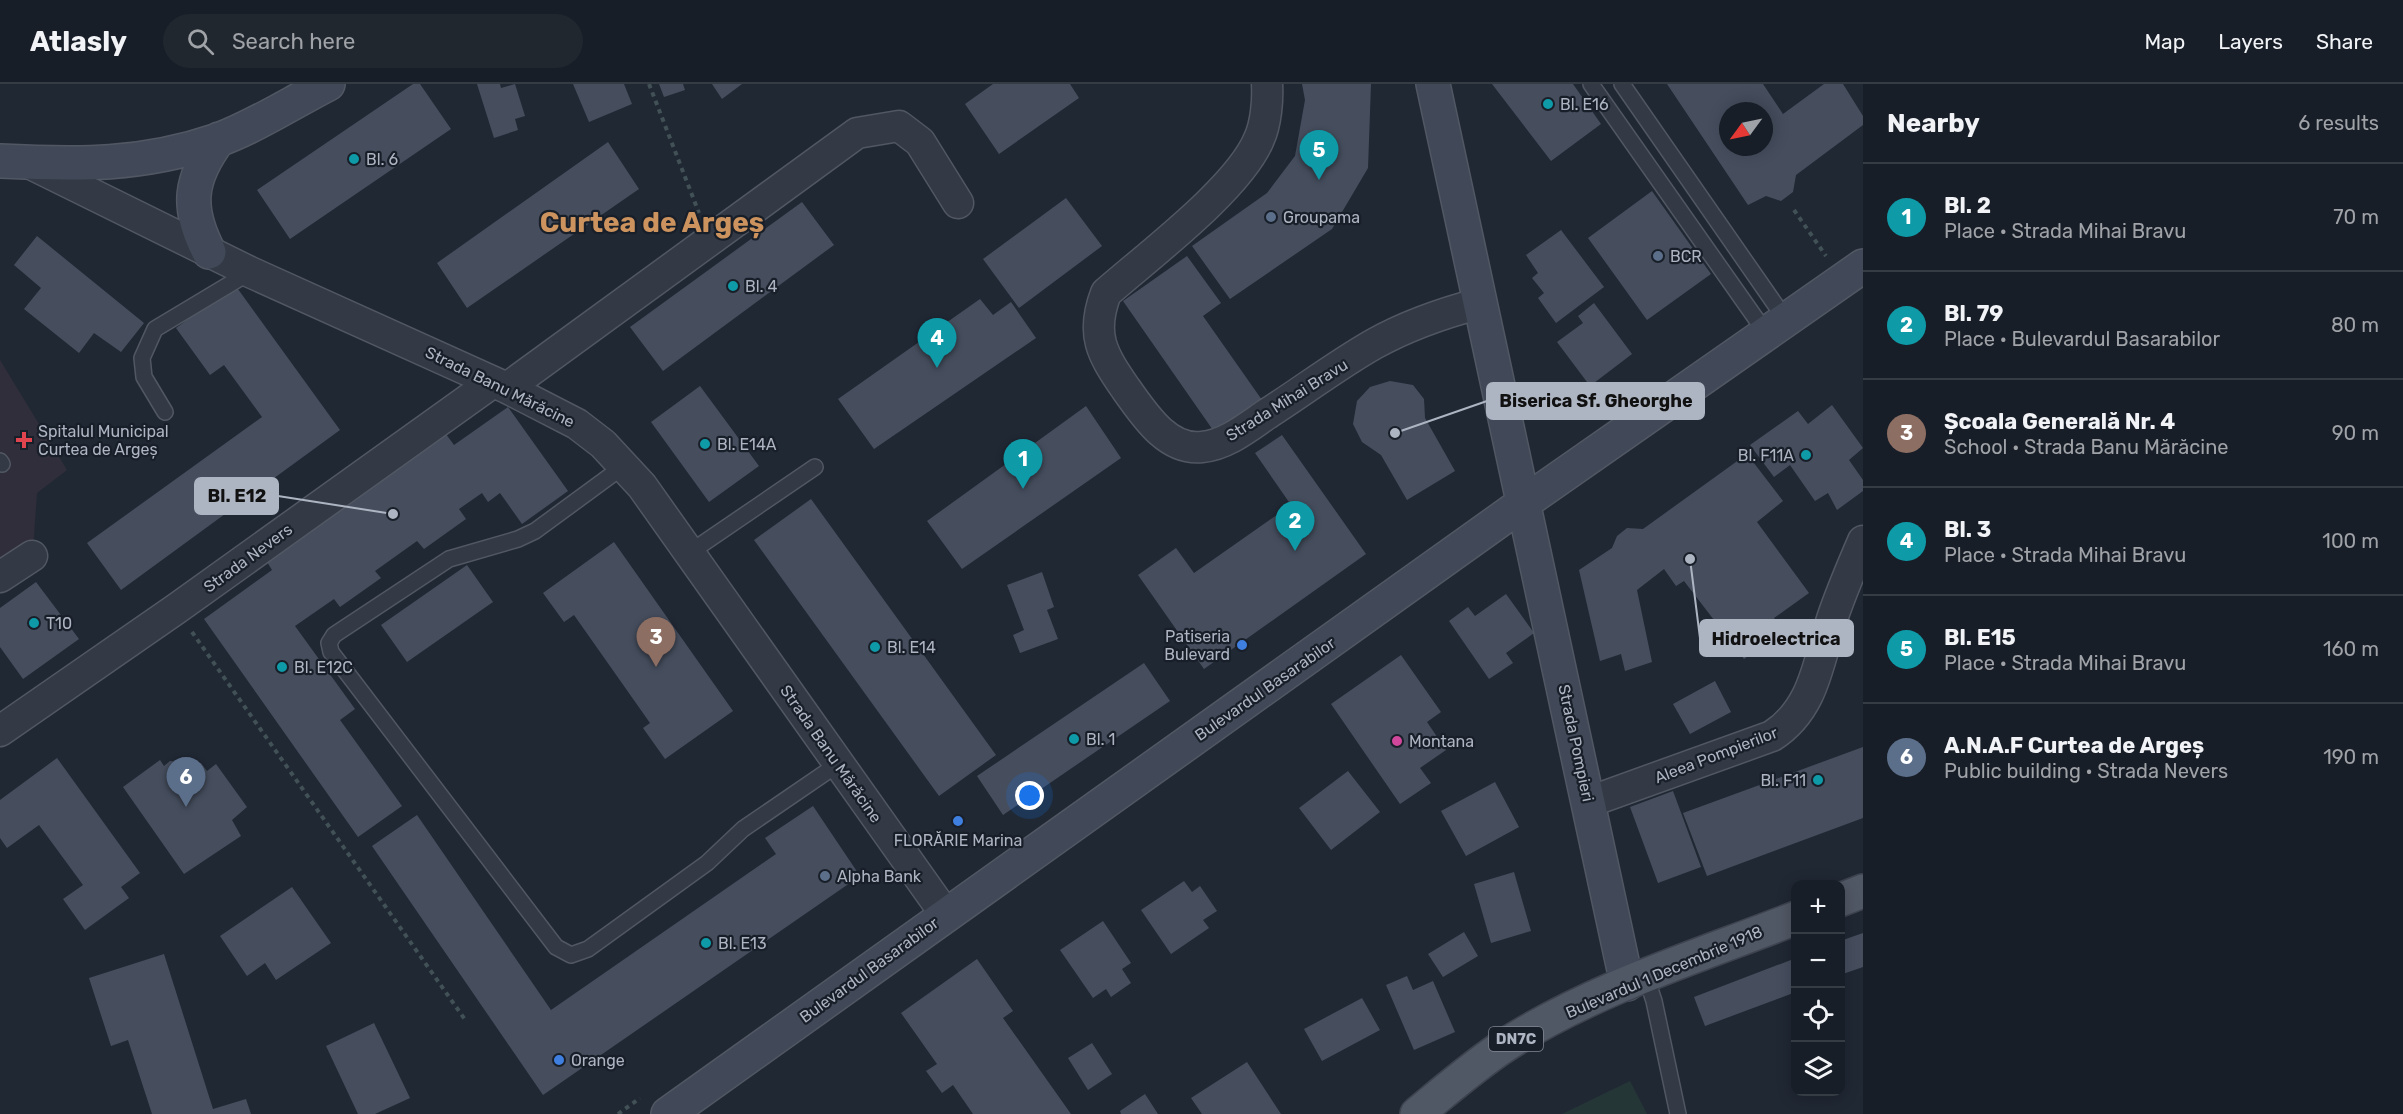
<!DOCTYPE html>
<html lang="en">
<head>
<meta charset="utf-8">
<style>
	body { margin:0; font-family:Rubik,sans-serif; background:#21272f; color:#f1f3f6 }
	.controls { position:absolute; right:18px; bottom:18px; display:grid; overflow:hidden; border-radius:12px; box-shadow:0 3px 15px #0003 }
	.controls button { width:54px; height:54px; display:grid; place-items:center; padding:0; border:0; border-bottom:2px solid #363c44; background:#181e27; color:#f1f3f6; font:30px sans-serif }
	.compass { position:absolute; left:1719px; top:18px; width:54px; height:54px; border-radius:50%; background:#181e27; box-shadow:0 3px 15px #0003; rotate:237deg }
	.you { position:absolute; left:1030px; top:712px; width:21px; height:21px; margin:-15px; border:4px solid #fff; border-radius:50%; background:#1a73e8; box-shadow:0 0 0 9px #1a73e833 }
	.badge { display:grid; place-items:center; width:39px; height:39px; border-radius:50%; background:#83a8f2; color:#fff; font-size:20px; font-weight:700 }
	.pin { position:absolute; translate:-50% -50px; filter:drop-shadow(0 2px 3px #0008) }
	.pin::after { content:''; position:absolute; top:32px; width:21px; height:18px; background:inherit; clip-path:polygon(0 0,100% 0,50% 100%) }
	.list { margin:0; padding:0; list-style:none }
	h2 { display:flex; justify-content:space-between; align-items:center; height:78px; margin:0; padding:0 24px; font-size:26px }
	h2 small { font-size:20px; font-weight:400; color:#9fa2a7 }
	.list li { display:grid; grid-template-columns:39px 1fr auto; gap:18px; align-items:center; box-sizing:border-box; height:108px; padding:0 24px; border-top:2px solid #363c44 }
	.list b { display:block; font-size:22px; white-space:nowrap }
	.list p { margin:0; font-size:20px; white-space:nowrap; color:#9fa2a7 }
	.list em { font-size:20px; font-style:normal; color:#9fa2a7 }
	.icon { flex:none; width:33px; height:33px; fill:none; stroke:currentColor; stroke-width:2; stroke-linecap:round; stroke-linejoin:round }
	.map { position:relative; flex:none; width:1863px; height:1030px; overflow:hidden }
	header { display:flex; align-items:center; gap:36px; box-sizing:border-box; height:84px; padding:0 30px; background:#181e27; border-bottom:2px solid #363c44 }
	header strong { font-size:28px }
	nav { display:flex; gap:33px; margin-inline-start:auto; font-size:21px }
	.search { width:420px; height:54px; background:#21272f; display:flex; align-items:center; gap:15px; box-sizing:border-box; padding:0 21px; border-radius:33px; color:#9fa2a7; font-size:22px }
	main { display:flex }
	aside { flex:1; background:#181e27 }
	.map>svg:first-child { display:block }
	.medical { fill:#302e3a }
	.green { fill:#253637 }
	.building { fill:#464e5e; fill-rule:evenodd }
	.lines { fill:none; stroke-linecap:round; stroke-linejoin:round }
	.lane-casing { stroke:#515763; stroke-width:18 }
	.street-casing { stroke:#515763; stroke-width:33 }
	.secondary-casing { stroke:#515763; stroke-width:36 }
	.primary-casing { stroke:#3d434f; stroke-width:36 }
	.path { stroke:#415155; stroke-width:4; stroke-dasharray:4.5 4.5; stroke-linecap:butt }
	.lane { stroke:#333a45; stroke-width:15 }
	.street { stroke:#333a45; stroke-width:30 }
	.secondary { stroke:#414958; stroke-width:33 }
	.primary { stroke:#515865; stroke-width:33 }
	.culture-dot { fill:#0f9aa8; stroke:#191f29; stroke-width:2 }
	.service-dot { fill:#5c6f8a; stroke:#191f29; stroke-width:2 }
	.health-dot { fill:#e0444e; stroke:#191f29; stroke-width:2 }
	.shop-dot { fill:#3f7fe0; stroke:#191f29; stroke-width:2 }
	.hotel-dot { fill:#d1479c; stroke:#191f29; stroke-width:2 }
	.labels { text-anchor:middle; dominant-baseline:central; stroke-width:4.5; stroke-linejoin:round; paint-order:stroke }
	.shield { fill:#191f29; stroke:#818794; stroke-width:1.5 }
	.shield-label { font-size:15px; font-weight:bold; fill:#adb4c2 }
	.poi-label { font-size:16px; fill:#adb4c2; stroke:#191f29; text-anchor:start }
	.street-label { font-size:16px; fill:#adb4c2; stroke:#191f29 }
	.town-label { font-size:28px; font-weight:bold; fill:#cc935e; stroke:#191f29 }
	.leader { fill:none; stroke:#adb4c2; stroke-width:2 }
	.callout-dot { fill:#adb4c2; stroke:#191f29; stroke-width:2 }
	.callout { fill:#adb4c2; stroke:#adb4c2; stroke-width:2 }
	.callout-label { font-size:18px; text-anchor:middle; font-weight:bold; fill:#111 }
</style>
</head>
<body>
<header>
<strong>Atlasly</strong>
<div class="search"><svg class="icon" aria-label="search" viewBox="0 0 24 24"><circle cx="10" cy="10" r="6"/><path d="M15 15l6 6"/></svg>Search here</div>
<nav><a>Map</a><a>Layers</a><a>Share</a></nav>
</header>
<main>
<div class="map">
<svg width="1863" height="1030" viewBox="0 0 1863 1030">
	<rect width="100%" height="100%" fill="#202834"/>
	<path class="medical" d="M0,276L67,386L37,409L33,466L0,488Z"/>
	<path class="green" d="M1630,997L1647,1030H1562Z"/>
	<path class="building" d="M413,0H420L451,45L290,155L257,106Z
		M477,0H500L501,4L515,0L525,32L515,35L518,46L494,54Z
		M573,0H624L632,20L589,38Z
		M659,0H683L685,6L664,13Z
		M712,0H742L722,15Z
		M993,0H1070L1079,14L999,70L965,20Z
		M1302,0H1371L1368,84L1332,145L1230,215L1192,162L1267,109L1295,72L1305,16Z
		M1492,0H1573L1601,40L1551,77Z
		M1667,0H1763L1783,30L1824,0H1843L1863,32V41L1796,91L1793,108L1781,117L1766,112L1748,121ZM1728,27H1764V63H1728Z
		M608,58L639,105L467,224L437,179Z
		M1652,107L1711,190L1647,236L1588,154Z
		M1066,114L1102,162L1019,224L983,175Z
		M802,118L834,161L663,287L630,243Z
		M1561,146L1604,203L1556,239L1538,214L1544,209L1532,194L1538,189L1526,171Z
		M37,152L144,239L121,268L94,249L79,269L24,225L41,204L14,181Z
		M1187,172L1221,219L1203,232L1262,316L1215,349L1123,217Z
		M235,201L340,346L121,506L87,459L262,333L224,281L210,291L176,244Z
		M980,215L993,231L1011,218L1036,254L874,365L838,315Z
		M1594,219L1632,270L1590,302L1557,258L1583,239L1578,232Z
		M1390,297L1413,301L1424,315L1425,334L1455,387L1407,416L1381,371L1362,358L1353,340L1357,317L1370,303Z
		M700,302L759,382L709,418L651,338Z
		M1832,321L1863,364L1849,376L1863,396V407L1837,426L1828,409L1815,417L1790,381L1774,393L1750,361L1798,327L1808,340Z
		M1086,322L1121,374L962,485L927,437Z
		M508,323L568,407L522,440L500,409L488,418L482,409L459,425L466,435L424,465L417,457L375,487L381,494L340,523L334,515L295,542L355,625L340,636L402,722L358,753L204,535L272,486L264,473L443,346L454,361Z
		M1282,351L1366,470L1204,585L1138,491L1176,464L1194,489L1291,421L1255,369Z
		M1747,370L1783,417L1757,438L1809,509L1774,534L1783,546L1744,575L1684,497L1676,502L1664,485L1637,506L1652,578L1625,587L1621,570L1600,577L1579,486L1612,464L1617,452L1627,444L1643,445Z
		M811,415L996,671L939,712L754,456Z
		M614,458L733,627L665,675L643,644L650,639L574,531L564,538L543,509Z
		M467,481L493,518L407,578L381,541Z
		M1042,488L1054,523L1047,526L1058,555L1020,569L1013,551L1024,546L1007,501Z
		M36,498L79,555L23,595L0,563V524Z
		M1506,510L1534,549L1506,569L1513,579L1489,595L1449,537L1468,523L1475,532Z
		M1401,571L1441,628L1427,638L1446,666L1420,684L1431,699L1400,720L1331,620Z
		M1144,579L1170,617L1003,731L977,692Z
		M1715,597L1731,628L1690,650L1673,620Z
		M1863,663V734L1707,792L1683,729Z
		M57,674L140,789L121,803L129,814L85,846L63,815L83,801L39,741L7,764L0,754V716Z
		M160,676L164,682L170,677L201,679L207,687L216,680L247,723L232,736L241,752L184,790L123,703Z
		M1348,687L1380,728L1331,766L1299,724Z
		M1495,698L1519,743L1466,772L1441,727Z
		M1673,707L1701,783L1658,799L1630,723Z
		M813,722L860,792L543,1011L372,762L417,731L551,926L776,770L765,754Z
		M1514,788L1531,847L1491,859L1474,800Z
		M1184,797L1192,808L1200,802L1217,827L1203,836L1209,844L1171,870L1141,826Z
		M292,803L331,859L276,896L265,879L247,892L220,852Z
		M1103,837L1131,879L1122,885L1131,899L1111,913L1106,905L1093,914L1060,866Z
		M1464,848L1478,872L1443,893L1428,870Z
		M1863,849V883L1840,891V857Z
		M164,870L213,1025L246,1015L251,1030H152L128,956L111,962L89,894Z
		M1796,874V908L1705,942L1694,913Z
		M977,875L1013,927L1003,934L1071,1030H973L953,1001L942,1009L926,987L937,980L901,929Z
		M1407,892L1413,906L1433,897L1455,948L1414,966L1386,901Z
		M1362,914L1380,946L1322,977L1304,945Z
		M374,939L410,1014L375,1030H358L326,962Z
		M1092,959L1112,990L1088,1006L1068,974Z
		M1247,978L1281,1030H1202L1191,1014Z
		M1145,1010L1158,1030H1121L1120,1027Z"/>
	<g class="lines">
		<g class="lane-casing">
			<path id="lane" d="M1591,0L1766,249
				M1622,0L1786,236
				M165,328L144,293L142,274L155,245L250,188
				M0,377L2,380
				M625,381L535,447L518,455L449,475L334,551L329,559L331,568L556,863L571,871L588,865L707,779L743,745L838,680
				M689,469L815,383
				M1646,893L1654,917L1678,1030"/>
		</g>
		<g class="street-casing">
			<path id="street" d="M1267,0C1268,16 1266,40 1259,55C1239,104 1148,172 1106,209C1090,251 1102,270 1126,305C1144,330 1167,367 1202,363C1226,361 1248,343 1267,330C1303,307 1337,281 1374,260C1408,241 1443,229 1481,219
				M29,79L250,188L507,304L577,340L603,360L642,402L946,831
				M507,304L857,49L899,42L920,58L958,119
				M0,493L32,472
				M0,647L176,525L493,298
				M1589,718L1772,652C1814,625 1818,579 1832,535C1841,508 1852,483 1863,457"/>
		</g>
		<g class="secondary-casing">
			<path id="secondary" d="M1433,0L1627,900
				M0,77C78,81 142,82 218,56C256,42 293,18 328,0
				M209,168C186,124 189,95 219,55
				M668,1030L1525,418L1863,182"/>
		</g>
		<g class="primary-casing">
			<path id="primary" d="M1840,816L1863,807
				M1417,1030C1446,1006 1476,980 1507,960C1595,904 1699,872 1796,834"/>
		</g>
		<path class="path" d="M649,0L699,129
			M1794,126L1826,172
			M192,548L466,937
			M618,1030L640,1014"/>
		<use href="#lane" class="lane"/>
		<use href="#street" class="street"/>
		<use href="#secondary" class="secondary"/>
		<use href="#primary" class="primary"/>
	</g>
	<g class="culture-dot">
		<circle cx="1548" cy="20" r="6"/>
		<circle cx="354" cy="75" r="6"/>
		<circle cx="733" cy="202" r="6"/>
		<circle cx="705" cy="360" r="6"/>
		<circle cx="1806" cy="371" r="6"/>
		<circle cx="34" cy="539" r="6"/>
		<circle cx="875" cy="563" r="6"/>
		<circle cx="282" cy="583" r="6"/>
		<circle cx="1074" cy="655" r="6"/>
		<circle cx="1818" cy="696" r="6"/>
		<circle cx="706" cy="859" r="6"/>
	</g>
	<g class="service-dot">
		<circle cx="1271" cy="133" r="6"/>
		<circle cx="1658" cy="172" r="6"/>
		<circle cx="825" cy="792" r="6"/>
	</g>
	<path class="health-dot" d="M21 347h6v6h6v6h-6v6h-6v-6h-6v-6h6z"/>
	<g class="shop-dot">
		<circle cx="1242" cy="561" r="6"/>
		<circle cx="958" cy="737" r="6"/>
		<circle cx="559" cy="976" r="6"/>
	</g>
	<circle class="hotel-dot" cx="1397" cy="657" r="6"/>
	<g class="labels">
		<rect class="shield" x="1489" y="943" width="54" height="24" rx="4.5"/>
		<g class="shield-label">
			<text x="1516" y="955">DN7C</text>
		</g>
		<g class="poi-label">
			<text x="1560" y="20">Bl. E16</text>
			<text x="366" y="75">Bl. 6</text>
			<text x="1283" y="133">Groupama</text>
			<text x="1670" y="172">BCR</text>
			<text x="745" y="202">Bl. 4</text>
			<text x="38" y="347">Spitalul Municipal<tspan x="38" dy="18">Curtea de Argeș</tspan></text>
			<text x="717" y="360">Bl. E14A</text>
			<text x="1794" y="371" text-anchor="end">Bl. F11A</text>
			<text x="46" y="539">T10</text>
			<text x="1230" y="552" text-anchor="end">Patiseria<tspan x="1230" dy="18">Bulevard</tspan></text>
			<text x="887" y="563">Bl. E14</text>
			<text x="294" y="583">Bl. E12C</text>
			<text x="1086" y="655">Bl. 1</text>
			<text x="1409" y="657">Montana</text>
			<text x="1806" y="696" text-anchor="end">Bl. F11</text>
			<text x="958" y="756" text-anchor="middle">FLORĂRIE Marina</text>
			<text x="837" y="792">Alpha Bank</text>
			<text x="718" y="859">Bl. E13</text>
			<text x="571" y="976">Orange</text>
		</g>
		<g class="street-label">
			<text transform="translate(500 303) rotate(26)">Strada Banu Mărăcine</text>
			<text transform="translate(1287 316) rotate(-32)">Strada Mihai Bravu</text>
			<text transform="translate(248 474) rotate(-36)">Strada Nevers</text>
			<text transform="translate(1265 605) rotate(-35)">Bulevardul Basarabilor</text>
			<text transform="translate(1576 659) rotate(78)">Strada Pompieri</text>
			<text transform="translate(831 670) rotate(55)">Strada Banu Mărăcine</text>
			<text transform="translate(1716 671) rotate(-21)">Aleea Pompierilor</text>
			<text transform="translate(869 886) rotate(-36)">Bulevardul Basarabilor</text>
			<text transform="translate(1664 888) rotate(-23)">Bulevardul 1 Decembrie 1918</text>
		</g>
		<g class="town-label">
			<text x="652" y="138">Curtea de Argeș</text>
		</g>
	</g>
	<path class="leader" d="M1395 349L1487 317M393 430L278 412M1690 475L1700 554"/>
	<g class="callout-dot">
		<circle cx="1395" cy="349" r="6"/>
		<circle cx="393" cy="430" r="6"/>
		<circle cx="1690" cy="475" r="6"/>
	</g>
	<g class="callout">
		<rect x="1487" y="299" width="217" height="36" rx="6"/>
		<rect x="195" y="394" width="83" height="36" rx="6"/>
		<rect x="1700" y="536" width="153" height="36" rx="6"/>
	</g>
	<g class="callout-label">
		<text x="1596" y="323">Biserica Sf. Gheorghe</text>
		<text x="237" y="418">Bl. E12</text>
		<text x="1776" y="561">Hidroelectrica</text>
	</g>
</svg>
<div class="controls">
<button>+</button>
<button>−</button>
<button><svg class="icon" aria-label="locate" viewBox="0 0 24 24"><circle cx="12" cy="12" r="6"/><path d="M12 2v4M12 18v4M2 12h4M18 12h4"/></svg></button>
<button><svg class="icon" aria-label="layers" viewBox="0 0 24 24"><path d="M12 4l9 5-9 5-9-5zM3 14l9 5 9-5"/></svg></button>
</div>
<svg class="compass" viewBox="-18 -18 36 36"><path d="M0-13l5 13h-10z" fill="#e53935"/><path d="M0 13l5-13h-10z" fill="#9fa2a7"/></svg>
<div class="you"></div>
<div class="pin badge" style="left:1023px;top:405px;background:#0f9aa8">1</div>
<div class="pin badge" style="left:1295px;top:467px;background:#0f9aa8">2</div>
<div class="pin badge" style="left:656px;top:583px;background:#8d6e63">3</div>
<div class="pin badge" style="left:937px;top:284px;background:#0f9aa8">4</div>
<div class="pin badge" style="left:1319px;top:96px;background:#0f9aa8">5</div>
<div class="pin badge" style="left:186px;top:723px;background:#5c6f8a">6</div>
</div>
<aside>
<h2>Nearby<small>6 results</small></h2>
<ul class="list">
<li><span class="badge" style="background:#0f9aa8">1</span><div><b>Bl. 2</b><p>Place · Strada Mihai Bravu</p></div><em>70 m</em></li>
<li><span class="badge" style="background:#0f9aa8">2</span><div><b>Bl. 79</b><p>Place · Bulevardul Basarabilor</p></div><em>80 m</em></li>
<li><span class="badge" style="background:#8d6e63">3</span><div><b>Școala Generală Nr. 4</b><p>School · Strada Banu Mărăcine</p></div><em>90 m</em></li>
<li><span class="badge" style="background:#0f9aa8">4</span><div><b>Bl. 3</b><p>Place · Strada Mihai Bravu</p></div><em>100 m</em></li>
<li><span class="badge" style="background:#0f9aa8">5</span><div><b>Bl. E15</b><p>Place · Strada Mihai Bravu</p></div><em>160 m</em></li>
<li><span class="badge" style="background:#5c6f8a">6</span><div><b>A.N.A.F Curtea de Argeș</b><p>Public building · Strada Nevers</p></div><em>190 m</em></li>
</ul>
</aside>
</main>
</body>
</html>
